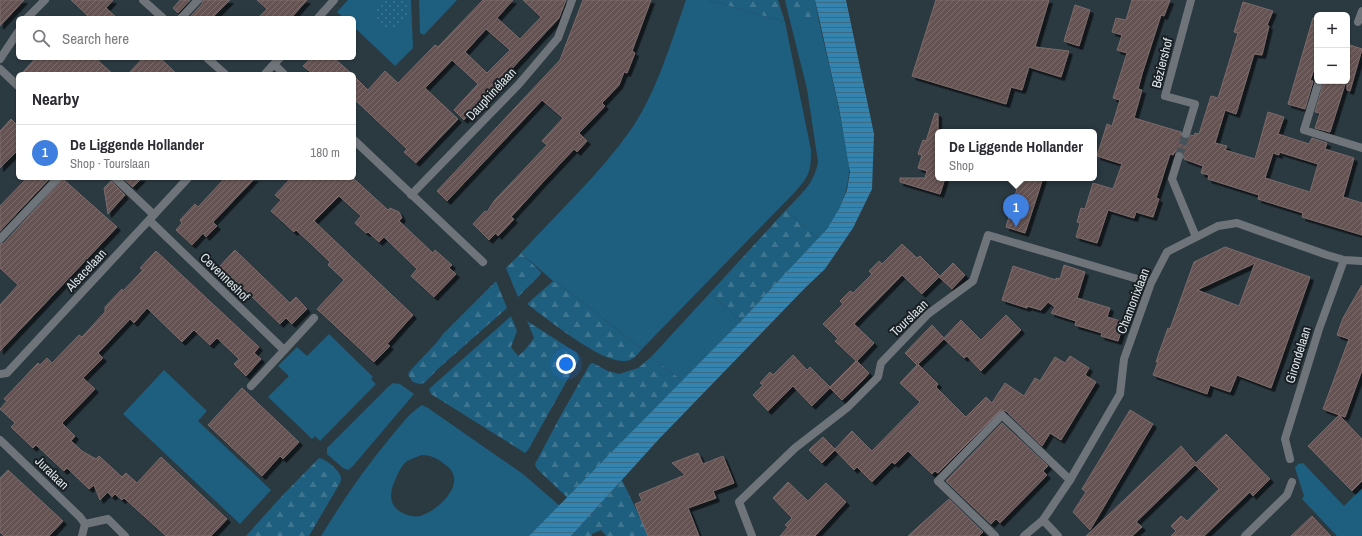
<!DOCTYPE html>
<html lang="en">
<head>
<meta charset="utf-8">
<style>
	body { margin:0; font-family:"Archivo Narrow",sans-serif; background:#f7f7f7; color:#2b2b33 }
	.controls { position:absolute; right:12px; top:12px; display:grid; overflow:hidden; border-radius:6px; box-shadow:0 1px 3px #0004 }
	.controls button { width:36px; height:36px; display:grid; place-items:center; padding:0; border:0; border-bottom:1px solid #e1e1e2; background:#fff; color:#2b2b33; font:20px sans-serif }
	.you { position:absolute; left:566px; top:364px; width:14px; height:14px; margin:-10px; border:3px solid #fff; border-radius:50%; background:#1a73e8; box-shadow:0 0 0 6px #1a73e833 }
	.badge { display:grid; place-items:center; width:26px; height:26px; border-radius:50%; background:#1a73e8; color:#fff; font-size:13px; font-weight:700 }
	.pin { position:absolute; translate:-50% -33px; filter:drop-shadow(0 1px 2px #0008) }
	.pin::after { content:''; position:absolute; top:21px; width:14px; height:12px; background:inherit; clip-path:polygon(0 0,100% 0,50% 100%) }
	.popup { position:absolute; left:935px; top:129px; width:162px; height:52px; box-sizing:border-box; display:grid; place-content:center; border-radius:6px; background:#fff; filter:drop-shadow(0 1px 3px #0005); font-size:13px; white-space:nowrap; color:#7c7c81 }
	.popup b { font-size:15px; color:#2b2b33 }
	.popup::after { content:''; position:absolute; left:50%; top:100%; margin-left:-8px; border:8px solid transparent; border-top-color:#fff }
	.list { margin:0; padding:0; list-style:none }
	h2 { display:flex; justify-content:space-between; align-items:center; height:52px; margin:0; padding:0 16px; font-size:17px }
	h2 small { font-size:13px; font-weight:400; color:#7c7c81 }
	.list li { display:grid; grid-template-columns:26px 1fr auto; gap:12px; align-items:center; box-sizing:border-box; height:56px; padding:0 16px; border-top:1px solid #e1e1e2 }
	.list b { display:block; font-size:15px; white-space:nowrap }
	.list p { margin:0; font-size:13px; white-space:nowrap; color:#7c7c81 }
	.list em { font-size:13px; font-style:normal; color:#7c7c81 }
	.icon { flex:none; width:22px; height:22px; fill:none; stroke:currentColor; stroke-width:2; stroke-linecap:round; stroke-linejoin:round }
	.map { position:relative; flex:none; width:1362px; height:536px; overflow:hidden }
	.search { position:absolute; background:#fff; box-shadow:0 1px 3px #0004; left:16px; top:16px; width:340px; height:44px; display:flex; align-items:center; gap:10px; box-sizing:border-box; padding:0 14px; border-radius:6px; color:#7c7c81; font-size:15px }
	.panel { position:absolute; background:#fff; box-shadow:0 1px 3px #0004; left:16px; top:72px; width:340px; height:108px; border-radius:6px }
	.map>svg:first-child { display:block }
	.green { fill:#1e5e7f; fill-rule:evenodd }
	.forest { fill:url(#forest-firs) }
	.park { fill:url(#park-dots) }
	.water { fill:url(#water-rules) }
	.building { fill:url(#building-hatch); stroke:#7c6a6a; fill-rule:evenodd; filter:url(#shadow) }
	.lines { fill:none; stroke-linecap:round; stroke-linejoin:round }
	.minor-tunnel { stroke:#46535a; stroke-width:8; stroke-dasharray:8 4; stroke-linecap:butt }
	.service { stroke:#6e7479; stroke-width:8 }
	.minor { stroke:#6e7479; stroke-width:8 }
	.labels { text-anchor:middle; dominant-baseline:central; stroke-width:4; stroke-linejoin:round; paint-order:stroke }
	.street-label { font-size:13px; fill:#dce5ea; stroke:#191f23 }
</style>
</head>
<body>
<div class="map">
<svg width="1362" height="536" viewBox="0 0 1362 536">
	<defs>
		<pattern id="forest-firs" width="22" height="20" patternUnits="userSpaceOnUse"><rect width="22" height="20" fill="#1e5e7f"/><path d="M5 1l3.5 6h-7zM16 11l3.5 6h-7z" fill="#3e7591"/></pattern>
		<pattern id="park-dots" width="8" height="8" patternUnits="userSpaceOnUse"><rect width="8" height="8" fill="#1e5e7f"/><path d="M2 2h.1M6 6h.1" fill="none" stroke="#3e7591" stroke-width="1.8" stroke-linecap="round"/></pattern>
		<pattern id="water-rules" width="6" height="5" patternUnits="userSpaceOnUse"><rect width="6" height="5" fill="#3484af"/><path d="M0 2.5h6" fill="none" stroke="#3a6b85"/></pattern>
		<pattern id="building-hatch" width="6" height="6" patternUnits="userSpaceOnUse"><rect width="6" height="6" fill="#655353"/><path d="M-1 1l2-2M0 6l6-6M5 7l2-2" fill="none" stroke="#7a6c6c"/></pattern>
		<filter id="shadow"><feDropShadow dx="3.5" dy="3.5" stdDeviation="0" flood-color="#0009"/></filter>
	</defs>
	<rect width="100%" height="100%" fill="#2b3941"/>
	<path class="green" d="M348,0H411L413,48L395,66L354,27V18H344L337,12Z
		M419,0H457L424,35L420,33Z
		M686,0H709L785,22L811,150C811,173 809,176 794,193L642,349L566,289L553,281L521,253C558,212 600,174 632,128C657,91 671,42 686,0Z
		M789,17H818C827,57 837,96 844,137C846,148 850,162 849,173C847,197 835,221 819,239L786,210C801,194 814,184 818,162L807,89Z
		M710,293L741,321L683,381L651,357Z
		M329,334L373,377L371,379L376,384L320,441L315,436L312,439L268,397L289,376L278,366L297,347L307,356Z
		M164,370L207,411L198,421L271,490L240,524L123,414Z
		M393,383L400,384L414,394L353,466L348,470L343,468L327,454V448L388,387Z
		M422,405L428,408L523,474L560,506L529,536H321C342,502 364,469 390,438C401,425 408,414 422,405ZM421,455C430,455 437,458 443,463C445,465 449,467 450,469C465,486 436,512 420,516C415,517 410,516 405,514C387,507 389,491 397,476C399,471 402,465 407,461C411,459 417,457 421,455Z
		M1303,463L1344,506L1362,488V536H1337L1302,499L1304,496L1295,468L1298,464Z"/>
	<path class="forest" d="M709,0H778L785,22Z
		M785,0H815L818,17H789Z
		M786,210L819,239L741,321L710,293Z
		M521,253L541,272L540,275L518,297L506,268Z
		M496,281L507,308L440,367L424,383L420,384L413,382L408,375L409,372L437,342L443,334Z
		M553,281L566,289L642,349C638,354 633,361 625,361C600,363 548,319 527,304Z
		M511,316L517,331L511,347L518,356L524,351L534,338L527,321L577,353L579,359L528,450L525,453L431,394L429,389Z
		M651,357L683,381L568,498L537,469L535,464L561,415L590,364L593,363L608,371L619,374L638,368Z
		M319,458C326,459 339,470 341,477C341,478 341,481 340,483L309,536H246L281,497Z
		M622,480L649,536H606L601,530L592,534V536H571Z"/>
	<path class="park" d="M382,0H402C423,19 384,43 377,17C375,10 377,5 382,0Z"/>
	<path class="water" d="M815,0H846L874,134L872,189L853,228L825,269L805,288L659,439L571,536H529L741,321L827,229L839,209L847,190L850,172L839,108Z"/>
	<path class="building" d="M0,0H24L0,26Z
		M71,0H113L106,8L117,18H90Z
		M180,0H190L178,13L173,8Z
		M203,0H230L212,18H189L202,4Z
		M257,0H307L291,18H258L267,9Z
		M483,0H513L497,18L520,39L541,17L523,0H566L559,18L464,120L454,110L478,84L452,60L425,88L458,119L416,163L404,152L407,149L354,99V76L368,90L385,71L398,83L435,45L438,47ZM486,29L510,50L487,73L465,52Z
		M583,0H651L632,51L635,53L627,73L624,72L619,85L602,103L605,106L579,133L587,141L577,152L574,149L542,183L511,217L514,219L498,236L496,233L489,240L473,224L485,211L487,212L494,201L547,145L542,141L563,118L542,100L447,201L437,191L560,60Z
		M936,0H1049L1035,47L1069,51L1061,77L1029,67L1022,90L1011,87L1006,104L912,76Z
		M1132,0H1170L1164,16L1161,15L1142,74L1138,89L1142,90L1134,118L1181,132L1182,137L1185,139L1189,138L1191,135L1194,136L1195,133L1199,134L1211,96L1218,98L1238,33L1234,32L1243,2L1273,11L1267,25L1269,26L1262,55L1254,54L1236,114L1225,110L1215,143L1227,146L1225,150L1255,159L1268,112L1284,117L1278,134L1309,144L1312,138L1327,143L1325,149L1354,158L1343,197L1362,203V235L1302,217L1303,213L1258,199L1259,195L1208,179L1209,175L1201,173L1203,166L1184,159L1183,153L1178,151L1175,152L1173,155L1170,154L1156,198L1159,199L1153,217L1136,212L1134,218L1108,210L1097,243L1076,237L1080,223L1077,222L1081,208L1085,209L1093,183L1113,189L1122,164L1097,156L1107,124L1112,126L1120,100L1113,98L1127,53L1117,50L1122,35L1112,32L1116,18L1126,20ZM1279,152L1318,164L1310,192L1265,178L1273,153L1279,155Z
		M1075,5L1090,10L1079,46L1064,41Z
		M1313,18H1317V60L1310,81H1313L1305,109L1288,104Z
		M1347,44L1362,49L1350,91L1347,90Z
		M36,58H95L113,74H21Z
		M143,58H160L177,74H128Z
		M311,58H334L352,74H313L303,66Z
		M1324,81H1346L1330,132L1315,128L1320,113L1315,112Z
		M935,113L938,114V178H945L940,194L900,182V178H925L927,171L918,168L922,155L918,154L923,140L926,141Z
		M11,119L18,126V150L0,168V131Z
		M27,178H50L0,231V206Z
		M123,178H142L133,187Z
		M225,178H255L213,222L217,226L206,237L203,233L192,245L176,230L182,223L180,220L195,204L198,207Z
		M291,178H353L388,210L390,208L399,212L402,218L399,221L433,253L435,250L452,265L449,268L456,274L434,297L411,276L417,269L384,237L379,242L368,232L366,233L355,223L361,216L339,196L314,221L413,315L387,344L390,346L374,362L317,309L344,280L328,265L330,262L309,242L296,230L294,232L271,211L281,200L275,195Z
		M1020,178H1043L1025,233L1006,227Z
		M63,179L117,227L0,351V305L18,285L0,268V244L4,243Z
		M111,181L125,195L108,214L104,188Z
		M902,244L917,258L920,256L940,276L953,263L965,275L952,289L939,277L922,294L902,275L854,324L874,343L857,361L869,373L863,380L842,400L830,388L812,406L793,386L768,411L753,395L763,385L760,383L770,372L773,375L793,355L807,370L810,367L830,387L856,361L835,341L838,339L823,324L843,304L840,301L850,291L853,293L872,274L869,271L879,261L882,264Z
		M1225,247L1310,277L1271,388L1237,375L1230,392L1210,385L1207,394L1153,375L1158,362H1156L1159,353L1168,328L1170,329L1194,262ZM1255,263L1239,306L1197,290Z
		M235,250L290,303L296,297L307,309L292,324L286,318L280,324L220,266Z
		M156,251L259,347L254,353L261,359L246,376L234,364L239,359L217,338L210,345L194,330L182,342L147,308L134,323L130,319L98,353L103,358L83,378L95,389L62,423L75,436L71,441L82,451L96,459L99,456L122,477L126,473L137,483L161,457L227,519L211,536H166L124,498L122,500L115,494L112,497L108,492L100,500L94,485L89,489L67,468L64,471L36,445L33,448L11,427L15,423L0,409L7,401L4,399L38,363L40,365L47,358L52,363L79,335L82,337L105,312V307L122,289L123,291L143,270L140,268Z
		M1064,265L1085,272L1077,298L1110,308L1107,317L1124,322L1118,341L1101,336L1102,333L1075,325L1076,321L1051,313L1055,307L1048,302L1041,310L1027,306V308L1002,300L1013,266L1056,280V278L1060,279Z
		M1362,285V370L1345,417L1323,409L1349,339L1337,335L1343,318Z
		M1006,315L1021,330L981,371L967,356L964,358L944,339L918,364L938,384L936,387L966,417L986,397L992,403L1005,383L1024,396L1035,378L1040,381L1055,357L1065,363L1070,356L1089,368L1085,375L1096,382L1061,440L1050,433L1042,446L1006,411L1001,410L938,473L935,471L932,474L908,451L895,464L892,462L872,482L857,467L854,470L835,450L822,463L809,450L823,437L835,449L852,431L872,451L920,402L900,383L917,365L905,353L932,325L944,338L961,320L981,340Z
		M242,388L299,442L283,459L280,456L262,476L208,425Z
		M1130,410L1153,424L1090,530L1073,512L1086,492L1082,489Z
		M1339,415L1362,439V481L1352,491L1308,446Z
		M1002,423L1048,466L1043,471L1047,475L1000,523L996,519L991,524L946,481Z
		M1226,434L1270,479L1253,496L1250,492L1204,536H1171L1176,531L1171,526L1181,516L1187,521L1219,489L1195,465L1136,522L1142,527L1132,536H1086L1181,446L1196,463Z
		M698,453L703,464L723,456L734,483L713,491L716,498L688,508L699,536H648L635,504L642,501L639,494L685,475L672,463Z
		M8,470L63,521L49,536H4L0,532V478Z
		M788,482L808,501L826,483L846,502L815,536H780L788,527L785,525L792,518L773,498Z
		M949,499L983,532L979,536H908Z
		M1312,516L1331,536H1291Z"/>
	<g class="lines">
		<path class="minor-tunnel" d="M1179,156L1186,134"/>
		<path class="service" d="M181,18L198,0
			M1358,22L1362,11
			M1319,81L1304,130L1362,148
			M0,239L58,178
			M251,386L314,318
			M85,524L108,519L125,536
			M995,536L938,481L1002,415L1070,480"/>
		<path class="minor" d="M143,0L163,18
			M27,18L45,0
			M318,18L334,0
			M207,58L225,74
			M280,58L274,64L284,74
			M0,59L18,32
			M0,69L18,86
			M265,74L274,64
			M1186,134L1195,104L1165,96L1191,0
			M354,140L483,262
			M1179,156L1172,179L1196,237
			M115,178L154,215
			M411,195L519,84L558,38L572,0
			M149,220L284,350
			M0,374L7,373L188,178
			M0,440L80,517L85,524L82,536
			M1290,459L1285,439L1319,329L1344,260
			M1043,520L1058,536
			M752,536L739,502L795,448L848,407L878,377L881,363L928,314L973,281L988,235L1151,283
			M1024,536L1043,520L1070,480L1120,394L1124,359L1151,283L1167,252L1218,226L1237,223L1327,255L1344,260L1362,261
			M1245,536L1287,495L1292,482"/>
	</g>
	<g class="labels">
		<g class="street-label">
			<text transform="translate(1162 63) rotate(-76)">Béziershof</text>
			<text transform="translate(491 94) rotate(-47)">Dauphinélaan</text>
			<text transform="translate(86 270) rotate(-47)">Alsacelaan</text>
			<text transform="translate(225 277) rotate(44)">Cevenneshof</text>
			<text transform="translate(1133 301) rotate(-69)">Chamonixlaan</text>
			<text transform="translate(909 318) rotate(-44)">Tourslaan</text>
			<text transform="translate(1298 355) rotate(-73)">Girondelaan</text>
			<text transform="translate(52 473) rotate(44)">Juralaan</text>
		</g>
	</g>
</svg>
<div class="controls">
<button>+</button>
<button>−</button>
</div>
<div class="you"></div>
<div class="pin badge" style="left:1016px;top:227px;background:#3f7fe0">1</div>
<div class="popup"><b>De Liggende Hollander</b>Shop</div>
<div class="search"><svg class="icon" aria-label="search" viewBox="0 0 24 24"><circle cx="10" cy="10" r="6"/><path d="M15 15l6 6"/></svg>Search here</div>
<section class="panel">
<h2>Nearby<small></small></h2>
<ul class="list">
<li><span class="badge" style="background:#3f7fe0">1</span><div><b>De Liggende Hollander</b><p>Shop · Tourslaan</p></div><em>180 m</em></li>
</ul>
</section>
</div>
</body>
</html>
